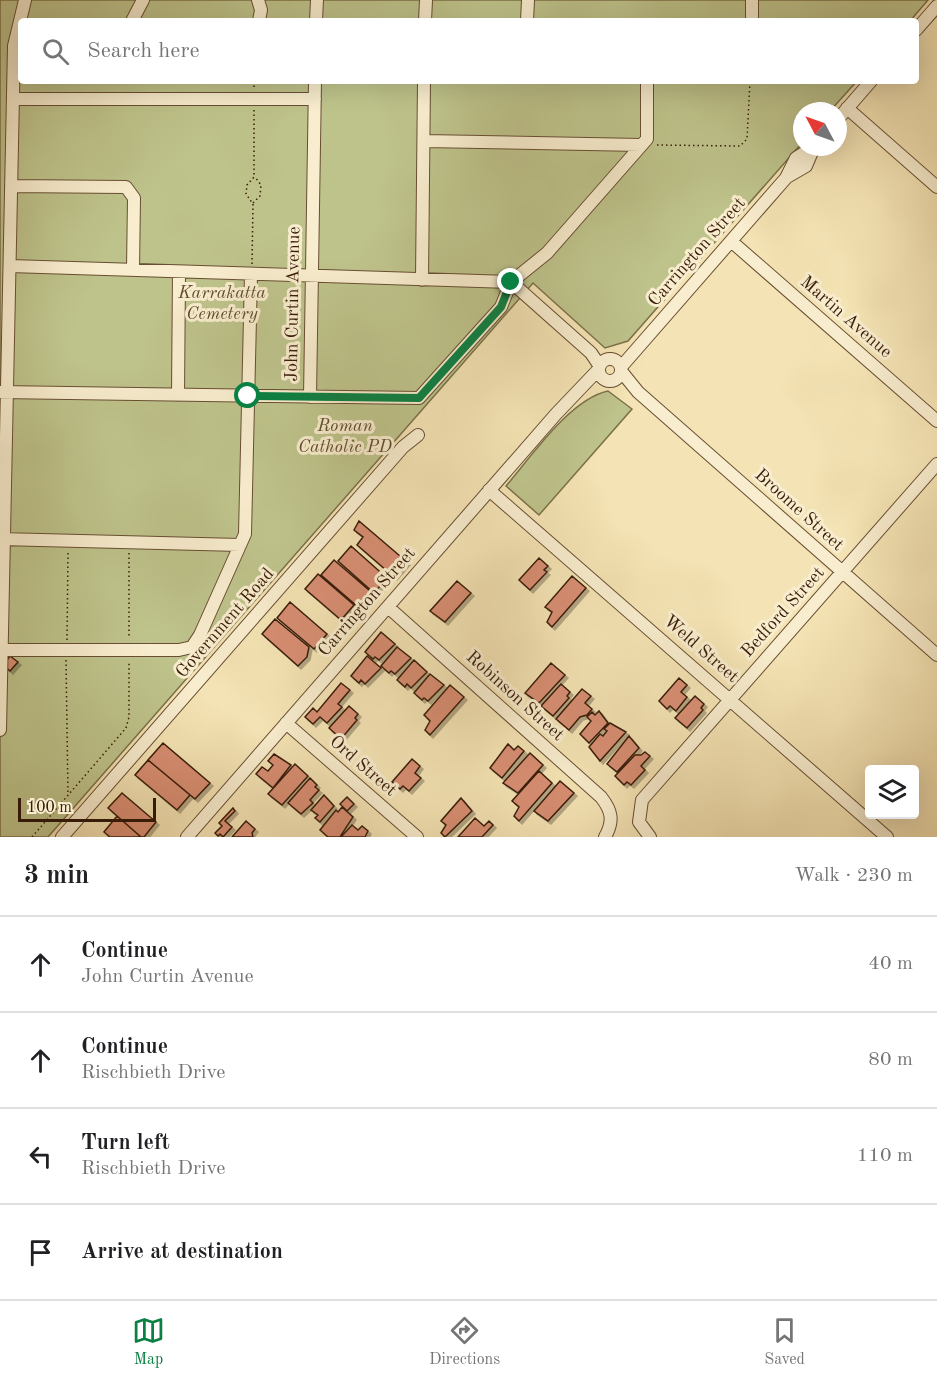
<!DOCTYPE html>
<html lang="en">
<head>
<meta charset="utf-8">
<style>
	body { margin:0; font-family:"Old Standard TT",serif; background:#f6f6f6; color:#202124 }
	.controls { position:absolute; right:18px; bottom:18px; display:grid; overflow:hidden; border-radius:6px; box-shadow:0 6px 24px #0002 }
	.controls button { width:54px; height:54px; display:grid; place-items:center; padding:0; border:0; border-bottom:2px solid #e0e0e0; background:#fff; color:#202124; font:30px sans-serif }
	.compass { position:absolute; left:793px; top:102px; width:54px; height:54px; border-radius:50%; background:#fff; box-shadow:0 6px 24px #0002; rotate:311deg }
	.scale { position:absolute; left:18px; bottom:15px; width:138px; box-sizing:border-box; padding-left:6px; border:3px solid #391c08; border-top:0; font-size:16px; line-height:21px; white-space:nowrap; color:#391c08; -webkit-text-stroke:4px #f8edce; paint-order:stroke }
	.stop { position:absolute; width:18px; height:18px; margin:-14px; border:4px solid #0b8043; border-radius:50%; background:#fff }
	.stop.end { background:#0b8043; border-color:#fff; box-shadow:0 2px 6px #0008 }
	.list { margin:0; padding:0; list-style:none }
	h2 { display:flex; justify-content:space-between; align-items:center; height:78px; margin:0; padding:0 24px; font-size:26px }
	h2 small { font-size:20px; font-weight:400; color:#757577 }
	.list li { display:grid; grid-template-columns:39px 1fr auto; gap:18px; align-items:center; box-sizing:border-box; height:96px; padding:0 24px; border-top:2px solid #e0e0e0 }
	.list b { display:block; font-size:22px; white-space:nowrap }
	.list p { margin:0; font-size:20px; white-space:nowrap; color:#757577 }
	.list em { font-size:20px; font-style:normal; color:#757577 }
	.icon { flex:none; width:33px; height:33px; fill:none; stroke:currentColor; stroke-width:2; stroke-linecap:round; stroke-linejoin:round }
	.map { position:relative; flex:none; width:937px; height:837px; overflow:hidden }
	.search { position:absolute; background:#fff; box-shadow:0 6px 24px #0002; left:18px; right:18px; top:18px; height:66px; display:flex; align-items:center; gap:15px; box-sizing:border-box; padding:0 21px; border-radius:6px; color:#757577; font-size:22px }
	.sheet { height:462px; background:#fff }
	nav { display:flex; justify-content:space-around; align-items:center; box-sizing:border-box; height:84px; border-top:2px solid #e0e0e0; background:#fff; font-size:16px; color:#757577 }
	nav a { display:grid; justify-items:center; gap:3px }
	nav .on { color:#0b8043 }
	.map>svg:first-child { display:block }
	.green { fill:#bec38b; stroke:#7c704a; stroke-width:1.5 }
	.building { fill:#d88e73; stroke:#391c08; stroke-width:1.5; filter:url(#shadow) }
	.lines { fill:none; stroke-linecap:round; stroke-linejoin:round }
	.minor-casing { stroke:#684e33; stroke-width:14 }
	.path { stroke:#391c08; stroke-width:1.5; stroke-dasharray:1.5 3; stroke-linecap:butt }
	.minor { stroke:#f8edce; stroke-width:12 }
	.route { stroke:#0b8043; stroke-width:8 }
	.labels { text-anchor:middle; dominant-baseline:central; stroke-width:6; stroke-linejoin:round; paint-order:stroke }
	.street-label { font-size:18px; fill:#391c08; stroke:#f8edce }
	.park-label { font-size:18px; font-style:italic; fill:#614e2f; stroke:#f8edce }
</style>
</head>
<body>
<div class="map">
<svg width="937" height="837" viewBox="0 0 937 837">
	<defs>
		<filter id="shadow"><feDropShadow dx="3" dy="3" stdDeviation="0" flood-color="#0004"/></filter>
	</defs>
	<rect width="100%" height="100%" fill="#f4e3b4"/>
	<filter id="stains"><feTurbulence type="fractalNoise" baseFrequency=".00333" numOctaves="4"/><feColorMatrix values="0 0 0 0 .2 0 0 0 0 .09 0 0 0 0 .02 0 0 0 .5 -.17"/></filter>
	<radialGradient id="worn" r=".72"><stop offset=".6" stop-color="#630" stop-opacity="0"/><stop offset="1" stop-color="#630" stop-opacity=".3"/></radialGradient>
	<path class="green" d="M0,0H928L910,21H21V81H857L830,111H802V143L628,341L605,348L533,283L48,837H0Z
		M608,391L632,409L539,515L506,486C531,457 570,399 608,391Z"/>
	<path class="building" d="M359,521L407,562L394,577L357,545L363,537L354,530Z
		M351,546L387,578L374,593L338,561Z
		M539,558L548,566L544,570L547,572L530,590L519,580Z
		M334,560L370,591L357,606L321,575Z
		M318,574L354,605L341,620L305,589Z
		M572,576L586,588L552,627L547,622L552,612L545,607Z
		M457,581L471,593L445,622L430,611Z
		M290,602L327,634L314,649L277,618Z
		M275,619L309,647L307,657L298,666L262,634Z
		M381,632L395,644L379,660L375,657L373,659L365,652Z
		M397,647L411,658L395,674L391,671L389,673L381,666Z
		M10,656L18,662L10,671L3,665Z
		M367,656L381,668L365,684L361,680L359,683L351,676Z
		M414,660L427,672L411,688L407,684L405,687L397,680Z
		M551,663L565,675L539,703L525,693Z
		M430,674L444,685L428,701L424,698L422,700L414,693Z
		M679,678L687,685L681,692L687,697L676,711L670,706L667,709L659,701Z
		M341,683L350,690L338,704L342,707L327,723L320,717L313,724L305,717L313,708L317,712Z
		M561,684L570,692L567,696L569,698L553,716L541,706Z
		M450,685L464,697L430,735L425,730L430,721L424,715Z
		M582,689L591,696L585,703L592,709L587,715L580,717L569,730L556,719Z
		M695,696L704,704L701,708L703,710L687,728L675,718Z
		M349,706L358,714L355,718L357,720L341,739L329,728Z
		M599,711L608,723L589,743L580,734L591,721L587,717L592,712L595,715Z
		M610,723L626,732L600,761L589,747L600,734L603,736L607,731L604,729Z
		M629,736L639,748L617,772L607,764Z
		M163,743L210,783L195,799L148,760Z
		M508,744L514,750L518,746L524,751L502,778L490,768Z
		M645,752L650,756L641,766L645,770L631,785L627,782L624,785L615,776L635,755H641Z
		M530,753L543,765L518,793L503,783Z
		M274,754L291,765L273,788L256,774L262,767L268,771L273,765L268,761Z
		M412,759L420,766L415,773L421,778L409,791L403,786L400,789L392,782Z
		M148,760L190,795L177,810L135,775Z
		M295,764L308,776L282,805L268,794Z
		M539,771L552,783L519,821L514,816L519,807L512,801Z
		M310,778L317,785L315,787L319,790L310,800L313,803L301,814L288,803Z
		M560,781L574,793L548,821L534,811Z
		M122,793L156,822L144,837H141L108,808Z
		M324,795L334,806L320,822L315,818L318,815L311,810Z
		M347,797L354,804L347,811L340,804Z
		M461,798L472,811L445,837L441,833L446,825L441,821Z
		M342,807L353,817L340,837H328L320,830L336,810L338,812Z
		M233,808L235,811L225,821L232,827L223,837L220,834L218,836L215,833L222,826L219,823Z
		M117,816L141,837H110L104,832Z
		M475,818L484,826L489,821L493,825L482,837H458Z
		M246,821L255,829L252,833L253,837H232Z
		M352,825L358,830L362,826L368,831L365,837H341Z"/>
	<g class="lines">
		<g class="minor-casing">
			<path id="minor" d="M258,0L261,10L259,21
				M132,21L143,0
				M316,21L317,0
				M425,21L426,0
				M527,21L528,0
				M752,21V0
				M916,30L937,6
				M13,99H315
				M847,108L937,187
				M838,119L871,81
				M424,141L641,145
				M787,177L806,166L814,147
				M11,186L126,187L134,198L133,270
				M731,241L937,421
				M10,266L511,282L547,253L647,139V81
				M422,280L424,81
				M511,282L591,353L599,365
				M599 370a11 11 0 1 1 22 0a11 11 0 1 1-22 0Z
				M621,367L786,178L796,158L813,147
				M621,371L638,392L937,655
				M0,392L419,398L501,307L511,282
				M178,395L179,272
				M310,397L315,81
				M489,490L887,837
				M0,539L240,545
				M388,607L601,797C612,811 614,821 605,837
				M2,650H179L192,647L200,635L245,534L251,274
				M286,723L417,837
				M0,730L14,46L25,0
				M62,837L403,447L418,435
				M187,837L556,414L598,370
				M650,837L639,822L642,800L937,464"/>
		</g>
		<path class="path" d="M254,81V89
			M657,145L740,146L747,139L750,81
			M253,203L260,196L261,185L255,177
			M252,264L253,204L246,194L247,185L254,177V109
			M129,553V638
			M67,640L68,552
			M66,660L68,796
			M32,837L126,728L129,717V661"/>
		<use href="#minor" class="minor"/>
	</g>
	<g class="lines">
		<path class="route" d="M248,396L419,398L501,307L511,282"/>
	</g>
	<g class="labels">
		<g class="street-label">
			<text transform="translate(697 252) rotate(-49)">Carrington Street</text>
			<text transform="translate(293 304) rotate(-89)">John Curtin Avenue</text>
			<text transform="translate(846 317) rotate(41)">Martin Avenue</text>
			<text transform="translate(799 510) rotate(42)">Broome Street</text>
			<text transform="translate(367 602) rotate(-49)">Carrington Street</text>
			<text transform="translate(783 612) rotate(-48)">Bedford Street</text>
			<text transform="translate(225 623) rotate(-49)">Government Road</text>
			<text transform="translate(701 649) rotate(41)">Weld Street</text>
			<text transform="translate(515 696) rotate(42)">Robinson Street</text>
			<text transform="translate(363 766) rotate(41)">Ord Street</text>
		</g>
		<g class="park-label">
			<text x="222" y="293">Karrakatta<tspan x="222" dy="21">Cemetery</tspan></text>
			<text x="345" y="426">Roman<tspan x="345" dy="21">Catholic PD</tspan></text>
		</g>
	</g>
	<rect width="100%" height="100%" filter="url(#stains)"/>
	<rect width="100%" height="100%" fill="url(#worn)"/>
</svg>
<div class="controls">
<button><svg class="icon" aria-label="layers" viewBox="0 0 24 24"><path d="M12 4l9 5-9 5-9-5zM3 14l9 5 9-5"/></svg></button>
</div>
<svg class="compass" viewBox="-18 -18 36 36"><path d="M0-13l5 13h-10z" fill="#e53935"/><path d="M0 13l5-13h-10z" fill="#757577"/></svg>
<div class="scale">100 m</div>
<div class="stop" style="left:248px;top:396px"></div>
<div class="stop end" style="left:511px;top:282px"></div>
<div class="search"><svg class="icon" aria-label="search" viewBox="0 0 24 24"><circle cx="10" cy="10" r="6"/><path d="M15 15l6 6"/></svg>Search here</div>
</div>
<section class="sheet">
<h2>3 min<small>Walk · 230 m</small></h2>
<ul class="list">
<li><svg class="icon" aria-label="ahead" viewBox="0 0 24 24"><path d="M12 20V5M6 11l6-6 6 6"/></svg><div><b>Continue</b><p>John Curtin Avenue</p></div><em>40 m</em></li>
<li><svg class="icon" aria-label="ahead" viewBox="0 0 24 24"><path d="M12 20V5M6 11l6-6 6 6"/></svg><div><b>Continue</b><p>Rischbieth Drive</p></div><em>80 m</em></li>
<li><svg class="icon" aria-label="left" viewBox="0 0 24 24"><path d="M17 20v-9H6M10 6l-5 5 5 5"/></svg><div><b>Turn left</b><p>Rischbieth Drive</p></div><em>110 m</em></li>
<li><svg class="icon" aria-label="arrive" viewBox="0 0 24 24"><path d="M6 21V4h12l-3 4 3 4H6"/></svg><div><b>Arrive at destination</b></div></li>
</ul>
</section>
<nav>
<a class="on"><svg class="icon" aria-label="map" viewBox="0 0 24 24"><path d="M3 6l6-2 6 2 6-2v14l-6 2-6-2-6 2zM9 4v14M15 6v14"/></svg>Map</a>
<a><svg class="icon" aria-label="directions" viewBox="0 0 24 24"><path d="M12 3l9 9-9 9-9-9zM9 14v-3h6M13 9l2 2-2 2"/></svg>Directions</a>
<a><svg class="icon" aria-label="saved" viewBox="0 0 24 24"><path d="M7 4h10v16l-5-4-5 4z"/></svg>Saved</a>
</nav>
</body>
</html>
